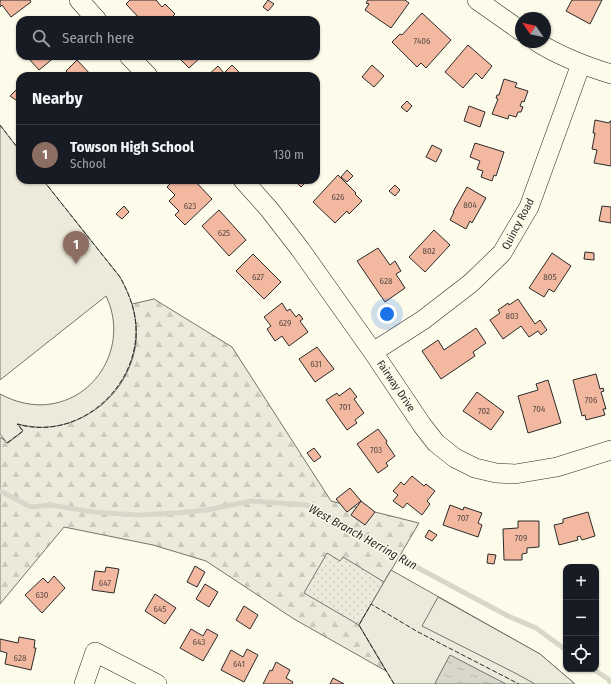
<!DOCTYPE html>
<html lang="en">
<head>
<meta charset="utf-8">
<style>
	body { margin:0; font-family:"Fira Sans Condensed",sans-serif; background:#20242c; color:#f1f3f6 }
	.controls { position:absolute; right:12px; bottom:12px; display:grid; overflow:hidden; border-radius:8px; box-shadow:0 1px 3px #0004 }
	.controls button { width:36px; height:36px; display:grid; place-items:center; padding:0; border:0; border-bottom:1px solid #363941; background:#171b24; color:#f1f3f6; font:20px sans-serif }
	.compass { position:absolute; left:515px; top:12px; width:36px; height:36px; border-radius:50%; background:#171b24; box-shadow:0 1px 3px #0004; rotate:304deg }
	.you { position:absolute; left:387px; top:314px; width:14px; height:14px; margin:-10px; border:3px solid #fff; border-radius:50%; background:#1a73e8; box-shadow:0 0 0 6px #1a73e833 }
	.badge { display:grid; place-items:center; width:26px; height:26px; border-radius:50%; background:#c62828; color:#fff; font-size:13px; font-weight:700 }
	.pin { position:absolute; translate:-50% -33px; filter:drop-shadow(0 1px 2px #0008) }
	.pin::after { content:''; position:absolute; top:21px; width:14px; height:12px; background:inherit; clip-path:polygon(0 0,100% 0,50% 100%) }
	.list { margin:0; padding:0; list-style:none }
	h2 { display:flex; justify-content:space-between; align-items:center; height:52px; margin:0; padding:0 16px; font-size:17px }
	h2 small { font-size:13px; font-weight:400; color:#9ea1a6 }
	.list li { display:grid; grid-template-columns:26px 1fr auto; gap:12px; align-items:center; box-sizing:border-box; height:60px; padding:0 16px; border-top:1px solid #363941 }
	.list b { display:block; font-size:15px; white-space:nowrap }
	.list p { margin:0; font-size:13px; white-space:nowrap; color:#9ea1a6 }
	.list em { font-size:13px; font-style:normal; color:#9ea1a6 }
	.icon { flex:none; width:22px; height:22px; fill:none; stroke:currentColor; stroke-width:2; stroke-linecap:round; stroke-linejoin:round }
	.map { position:relative; flex:none; width:611px; height:684px; overflow:hidden }
	.search { position:absolute; background:#171b24; box-shadow:0 1px 3px #0004; left:16px; top:16px; width:304px; height:44px; display:flex; align-items:center; gap:10px; box-sizing:border-box; padding:0 14px; border-radius:12px; color:#9ea1a6; font-size:15px }
	.panel { position:absolute; background:#171b24; box-shadow:0 1px 3px #0004; left:16px; top:72px; width:304px; height:112px; border-radius:12px }
	.map>svg:first-child { display:block }
	.forest { fill:url(#forest-firs); stroke:#74746e }
	.park { fill:url(#park-dots); stroke:#74746e }
	.pitch { fill:#ecebdb; stroke:#74746e }
	.parking { fill:#eceadb; stroke:#74746e }
	.water { fill:url(#water-ripples); stroke:#74746e }
	.lines { fill:none; stroke-linecap:round; stroke-linejoin:round }
	.stream { stroke:#d8d7c9; stroke-width:5 }
	.building { fill:#f2b8a0; stroke:#2b2b2b }
	.minor-casing { stroke:#2b2b2b; stroke-width:20 }
	.minor { stroke:#fdfbea; stroke-width:19 }
	.fence { stroke:#2b2b2b; stroke-width:1; stroke-dasharray:5 2; stroke-linecap:butt }
	.labels { text-anchor:middle; dominant-baseline:central; stroke-width:3; stroke-linejoin:round; paint-order:stroke }
	.number-label { font-size:9px; fill:#5d4e48 }
	.street-label { font-size:11px; fill:#2b2b2b; stroke:#fdfbea }
	.water-label { font-size:12px; font-style:italic; fill:#2b2b2b; stroke:#fdfbea }
</style>
</head>
<body>
<div class="map">
<svg width="611" height="684" viewBox="0 0 611 684">
	<defs>
		<pattern id="forest-firs" width="22" height="20" patternUnits="userSpaceOnUse"><rect width="22" height="20" fill="#ecebdb"/><path d="M5 1l3.5 6h-7zM16 11l3.5 6h-7z" fill="#cbcabc"/></pattern>
		<pattern id="park-dots" width="8" height="8" patternUnits="userSpaceOnUse"><rect width="8" height="8" fill="#ecebdb"/><path d="M2 2h.1M6 6h.1" fill="none" stroke="#cbcabc" stroke-width="1.8" stroke-linecap="round"/></pattern>
		<pattern id="water-ripples" width="26" height="14" patternUnits="userSpaceOnUse"><rect width="26" height="14" fill="#d8d7c9"/><path d="M2 4q2-2 4 0t4 0M15 11q2-2 4 0t4 0" fill="none" stroke="#bab9ad"/></pattern>
	</defs>
	<rect width="100%" height="100%" fill="#fdfbea"/>
	<path class="forest" d="M154,299L232,347L331,501L419,523L359,625L386,671L294,619L206,561L153,545L64,527L0,604V437L8,443L23,431L17,424C24,426 31,426 38,426C86,427 125,396 135,349C138,334 136,319 132,304Z"/>
	<path class="park" d="M327,553L340,561L343,557L384,582L391,570L359,625L304,593Z"/>
	<path class="pitch" d="M0,125L20,151V180H43L120,277C130,295 137,314 136,335C134,394 76,440 18,424L23,431L7,443L0,434V394C15,402 33,407 51,404C101,396 128,341 106,296L0,380Z
		M391,570L540,654L575,684H394L359,625Z"/>
	<path class="parking" d="M438,597L540,654L575,684H535L517,674L422,626Z"/>
	<path class="water" d="M450,655L506,684H437L435,683Z"/>
	<g class="lines">
		<path class="stream" d="M0,491L31,507L51,505L93,512L136,515L178,513L207,510L251,501L307,505L349,527L420,569L508,616L536,628L566,650
			M593,669L608,679L611,683"/>
	</g>
	<path class="building" d="M0,0H30L31,2L11,17L2,5L0,7Z
		M130,0H156L162,7L165,4L175,14L169,20H141L126,4Z
		M268,0L274,4L268,11L263,7Z
		M368,0H405L409,3L391,28L365,10L369,4L366,3Z
		M572,0H602L590,24L566,11Z
		M422,13L451,40L426,68L421,63L417,67L392,42L400,34L402,35Z
		M468,45L492,66L482,79L476,73L463,88L445,72Z
		M34,56H56L39,70L30,60Z
		M177,56H202L189,68Z
		M77,60L92,76H71L66,71Z
		M232,65L243,76H207L218,66L224,73Z
		M372,65L384,76L374,87L362,77Z
		M504,79L517,83L515,87L528,91L524,102L522,101L520,106L523,107L521,112H518L516,117L509,115L508,119L492,114L498,99L496,98L497,95H499Z
		M16,90L20,94V103L10,96Z
		M407,101L412,106L407,112L401,107Z
		M469,106L485,112L480,127L464,121Z
		M595,120L609,123L610,121H611V166L594,163L597,150L592,149L595,133H593Z
		M475,143L504,152L496,176L494,175L492,181L481,177L483,171L477,169L480,161L470,157Z
		M432,145L442,150L436,162L426,157Z
		M347,170L353,176L347,182L341,177Z
		M338,175L356,193L355,194L362,201L349,214L347,211L335,223L313,202Z
		M174,180H194L212,199L185,225L175,215L179,211L169,201L175,195L167,187Z
		M294,180H308L301,187Z
		M395,185L400,190L395,196L389,191Z
		M467,187L486,198L472,223L470,221L466,229L450,220L454,212H453Z
		M124,206L129,212L122,219L116,214Z
		M602,206L611,207V223L599,221Z
		M219,210L246,240L229,256L202,226Z
		M434,230L450,245L425,272L409,257Z
		M378,248L390,265L395,261L401,271L396,274L405,288L385,302L357,261Z
		M585,252L594,253V260L584,259Z
		M552,253L571,266L554,292L549,289L544,297L529,288Z
		M253,254L281,282L264,299L236,271Z
		M518,299L535,324L540,320L547,330L541,335L538,331L529,337L521,326L503,339L490,320L500,313L498,310L508,303L509,305Z
		M282,303L287,311L290,309L296,317L299,314L303,319L300,321L308,332L289,346L282,336L275,341L267,329L271,326L264,317Z
		M476,328L486,343L473,352L475,356L441,379L422,351L438,340L444,350Z
		M317,347L334,369L315,382L299,359Z
		M596,374L600,389L603,388L604,391L601,392L606,409H603L605,415L586,420L585,415L582,416L573,380Z
		M548,380L561,423L528,433L518,396L538,390L536,384Z
		M350,388L357,397L354,399L364,413L355,420L357,423L347,430L326,400L337,393L339,396Z
		M477,392L504,412L491,430L463,411Z
		M378,429L387,441L386,443L395,456L386,463L388,466L378,473L357,444Z
		M314,448L321,457L314,462L307,453Z
		M412,476L424,486L426,484L435,491L427,501L430,504L422,515L407,503L403,508L393,501L398,495L393,491L401,482L404,485Z
		M350,488L361,501L347,512L336,499Z
		M361,501L375,512L365,525L351,515Z
		M450,505L463,510L464,507L482,513L478,523L482,525L478,537L443,525Z
		M588,512L595,536L582,540L580,536L577,537L578,540L559,545L554,525L563,523V519Z
		M518,521H539V547L527,548V553L522,554V560H504L503,529L518,528Z
		M429,530L437,535L432,541L425,537Z
		M488,554L496,555L494,564L487,563Z
		M195,566L205,572L197,587L187,582Z
		M106,567L119,569L114,593L92,590L95,571L105,572Z
		M54,576L65,588L42,613L25,595L43,578L48,583Z
		M205,584L218,592L209,607L196,599Z
		M155,594L176,608L165,624L145,611Z
		M244,606L258,615L250,629L236,620Z
		M191,629L203,636L207,629L218,635L203,661L180,648Z
		M19,637L35,640L34,648H36L31,670L5,664L7,653L0,651V639L18,643Z
		M247,649L258,655L244,682L221,670L231,650L243,657Z
		M276,662L290,670L286,678L293,682L292,684H263L270,670L272,671Z
		M333,678L344,684H330Z"/>
	<g class="lines">
		<g class="minor-casing">
			<path id="minor" d="M79,0L97,20
				M477,0L521,31
				M537,42C561,57 585,66 611,74
				M129,56L148,76
				M243,180L269,209L300,249L373,352L422,425L436,443L455,458L475,468L496,473L515,474L557,467L611,450
				M373,352L423,320L471,283L502,253L529,207L581,64
				M84,684L95,652L157,684"/>
		</g>
		<use href="#minor" class="minor"/>
		<path class="fence" d="M0,125L20,151
			M7,443L23,431L17,424C75,441 133,393 136,335C137,314 130,295 120,277L43,180
			M394,684L359,625L371,604L418,632L519,684"/>
	</g>
	<g class="labels">
		<g class="number-label">
			<text x="422" y="41">7406</text>
			<text x="338" y="197">626</text>
			<text x="470" y="205">804</text>
			<text x="190" y="206">623</text>
			<text x="224" y="233">625</text>
			<text x="429" y="251">802</text>
			<text x="258" y="277">627</text>
			<text x="550" y="277">805</text>
			<text x="386" y="281">628</text>
			<text x="512" y="316">803</text>
			<text x="285" y="323">629</text>
			<text x="316" y="364">631</text>
			<text x="591" y="400">706</text>
			<text x="345" y="407">701</text>
			<text x="539" y="409">704</text>
			<text x="484" y="411">702</text>
			<text x="376" y="450">703</text>
			<text x="463" y="518">707</text>
			<text x="521" y="538">709</text>
			<text x="105" y="583">647</text>
			<text x="42" y="595">630</text>
			<text x="160" y="609">645</text>
			<text x="199" y="642">643</text>
			<text x="20" y="658">628</text>
			<text x="239" y="664">641</text>
		</g>
		<g class="street-label">
			<text transform="translate(518 224) rotate(-62)">Quincy Road</text>
			<text transform="translate(396 386) rotate(56)">Fairway Drive</text>
		</g>
		<g class="water-label">
			<text transform="translate(363 537) rotate(29)">West Branch Herring Run</text>
		</g>
	</g>
</svg>
<div class="controls">
<button>+</button>
<button>−</button>
<button><svg class="icon" aria-label="locate" viewBox="0 0 24 24"><circle cx="12" cy="12" r="6"/><path d="M12 2v4M12 18v4M2 12h4M18 12h4"/></svg></button>
</div>
<svg class="compass" viewBox="-18 -18 36 36"><path d="M0-13l5 13h-10z" fill="#e53935"/><path d="M0 13l5-13h-10z" fill="#9ea1a6"/></svg>
<div class="you"></div>
<div class="pin badge" style="left:76px;top:264px;background:#8d6e63">1</div>
<div class="search"><svg class="icon" aria-label="search" viewBox="0 0 24 24"><circle cx="10" cy="10" r="6"/><path d="M15 15l6 6"/></svg>Search here</div>
<section class="panel">
<h2>Nearby<small></small></h2>
<ul class="list">
<li><span class="badge" style="background:#8d6e63">1</span><div><b>Towson High School</b><p>School</p></div><em>130 m</em></li>
</ul>
</section>
</div>
</body>
</html>
